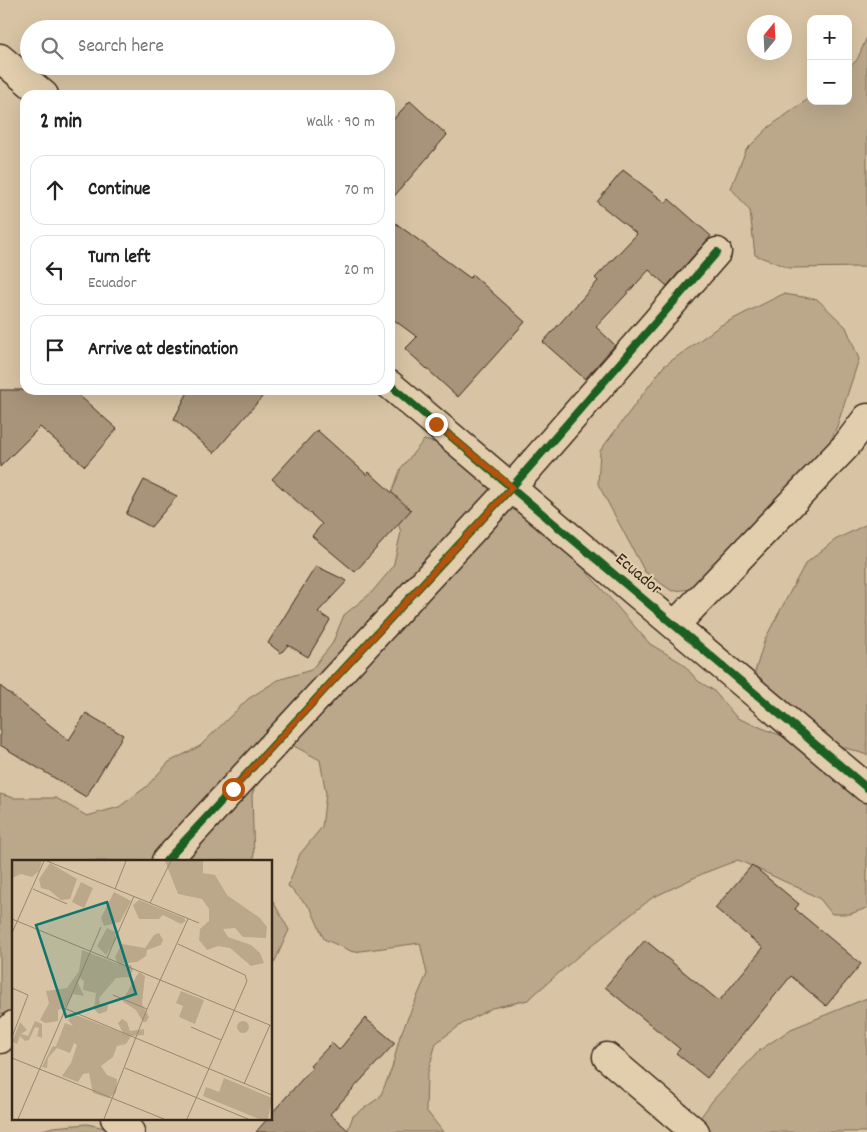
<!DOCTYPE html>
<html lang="en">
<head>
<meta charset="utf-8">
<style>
	body { margin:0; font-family:Dekko,sans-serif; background:#f2f2f2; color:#222 }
	.controls { position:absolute; right:15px; top:15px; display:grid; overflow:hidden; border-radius:10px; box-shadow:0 5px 20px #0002 }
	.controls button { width:45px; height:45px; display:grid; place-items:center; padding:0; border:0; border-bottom:1px solid #e0e0e0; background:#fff; color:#222; font:25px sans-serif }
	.compass { position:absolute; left:747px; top:15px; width:45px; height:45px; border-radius:50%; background:#fff; box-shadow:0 5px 20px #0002; rotate:18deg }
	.stop { position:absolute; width:15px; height:15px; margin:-11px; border:4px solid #b45309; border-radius:50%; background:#fff }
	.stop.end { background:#b45309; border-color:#fff; box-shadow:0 1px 5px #0008 }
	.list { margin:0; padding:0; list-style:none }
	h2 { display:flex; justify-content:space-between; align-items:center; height:65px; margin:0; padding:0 20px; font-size:21px }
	h2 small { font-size:16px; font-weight:400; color:#767676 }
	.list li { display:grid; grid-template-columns:32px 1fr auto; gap:15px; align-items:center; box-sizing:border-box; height:70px; margin:0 10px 10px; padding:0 10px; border:1px solid #e0e0e0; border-radius:15px }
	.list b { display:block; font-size:19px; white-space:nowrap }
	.list p { margin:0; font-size:16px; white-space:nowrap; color:#767676 }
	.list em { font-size:16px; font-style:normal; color:#767676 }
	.icon { flex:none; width:28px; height:28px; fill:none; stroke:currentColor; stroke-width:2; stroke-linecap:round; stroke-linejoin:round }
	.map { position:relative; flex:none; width:867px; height:1132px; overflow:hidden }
	.search { position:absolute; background:#fff; box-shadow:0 5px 20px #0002; left:20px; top:20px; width:375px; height:55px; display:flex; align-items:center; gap:12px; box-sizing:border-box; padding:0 18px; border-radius:28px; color:#767676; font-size:19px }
	.panel { position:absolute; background:#fff; box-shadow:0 5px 20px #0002; left:20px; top:90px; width:375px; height:305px; border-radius:15px }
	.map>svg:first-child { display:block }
	.green { fill:#bba88b; stroke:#7b6954 }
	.building { fill:#a8947a; stroke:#3b2a1e }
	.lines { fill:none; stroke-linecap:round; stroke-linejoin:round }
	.minor-casing { stroke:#3b2a1e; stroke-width:31 }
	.minor { stroke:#e2cead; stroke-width:28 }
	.cycleway-casing { stroke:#e2cead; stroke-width:11 }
	.cycleway { stroke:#1b5e20; stroke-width:8 }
	.route { stroke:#b45309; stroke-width:6 }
	.labels { text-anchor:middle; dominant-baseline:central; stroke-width:4; stroke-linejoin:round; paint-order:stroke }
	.street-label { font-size:18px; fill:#3b2a1e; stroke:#e2cead }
	.inset-road { fill:none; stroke:#99866e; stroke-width:1 }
	.view { fill:#0f766e; fill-opacity:0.15; stroke:#0f766e; stroke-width:2.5 }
	.inset-edge { fill:none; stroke:#3b2a1e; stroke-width:2.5 }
</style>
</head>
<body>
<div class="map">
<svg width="867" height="1132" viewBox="0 0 867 1132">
	<rect width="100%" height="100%" fill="#d8c4a4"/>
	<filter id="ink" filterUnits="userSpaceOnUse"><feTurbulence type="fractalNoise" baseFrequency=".02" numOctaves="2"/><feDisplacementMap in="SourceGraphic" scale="10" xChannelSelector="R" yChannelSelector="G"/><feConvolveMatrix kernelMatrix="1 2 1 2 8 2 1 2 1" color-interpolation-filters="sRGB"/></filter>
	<g filter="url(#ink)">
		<path class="green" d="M867,37V267L789,268L755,255L750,211L731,188L746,150L769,127L811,97V101H848V68L857,60Z
			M783,294L817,299L846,327L859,359L837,426L821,466L706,588L672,591L645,572L598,484L600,451L664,366L721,325Z
			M424,440L459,448L542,521L650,644L682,663L698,681L713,690L737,718L867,770V908L850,914H832L820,899L803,890L738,860L704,873L652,898L576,958L528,1000L492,1008L462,1024L436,1043L427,1076L426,1110L443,1132H347L353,1116L380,1097L392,1068L400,1036L427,974L420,943L353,952L324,939L311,909L288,886L300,854L322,827L326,794L320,760L292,745L263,763L252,795L254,861H182L199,810L172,831L151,861H14V1016L0,1013V794L14,798H56L87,816L119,807L146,787L169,762L200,746L248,699L278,680L311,670L332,644L344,615L371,593L393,567L401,532L389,500L401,468Z
			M867,524V755L777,725L754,675L765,639L805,564L835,540Z
			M271,898L289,930L274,963H271Z
			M867,998V1132H690L713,1100L760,1050L791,1029Z
			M87,1124L123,1132H35L53,1127Z"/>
		<path class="building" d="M410,101L447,135L390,201V123Z
			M623,170L666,203L669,199L711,236L667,286L649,270L596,327L615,345L585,379L543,342L598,281L595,278L637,234L597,202Z
			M390,219L470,278L473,275L525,322L458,397L405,349L417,337L390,317Z
			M0,390H73L117,429L85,466L40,427L0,467Z
			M189,390H268L214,453L174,419Z
			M317,430L367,475L369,472L411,510L355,572L312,536L322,524L272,479Z
			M144,480L177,496L151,527L126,514Z
			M316,566L347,581L318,612L330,620L308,657L288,645L281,653L268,643Z
			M0,686L69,740L86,713L123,735L86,797L0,745Z
			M752,865L799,904L795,909L861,964L826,1006L791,976L707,1078L676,1053L680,1049L605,987L645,940L719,1001L763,948L715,908Z
			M365,1018L395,1043L330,1114L350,1132H256L268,1118H271V1114L312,1068L310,1066L332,1043L339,1050Z"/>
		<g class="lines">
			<g class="minor-casing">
				<path id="minor" d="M0,58L44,95
					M390,385L867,788
					M675,625L846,446L867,418
					M166,861L512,487L717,252
					M0,1039L14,1025
					M607,1057L695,1132
					M115,1118L130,1132"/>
			</g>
			<use href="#minor" class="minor"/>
			<g class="cycleway-casing">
				<path id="cycleway" d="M390,385L867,788
					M166,861L512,487L717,252"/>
			</g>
			<use href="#cycleway" class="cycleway"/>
		</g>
	</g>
	<g class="lines" filter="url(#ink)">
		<path class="route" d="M233,789L512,487L436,424"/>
	</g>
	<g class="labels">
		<g class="street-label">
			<text transform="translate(638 575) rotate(40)">Ecuador</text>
		</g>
	</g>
	<g transform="translate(12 860)">
		<rect width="260" height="260" fill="#d8c4a4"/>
		<path d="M0,1H30L27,11L20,17L9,14L0,18ZM153,1H191V13L203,15L215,35L248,58L255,67L254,78L231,77L223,68L211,69L216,77L239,85L248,93L252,103L239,106L218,88L206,86L195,90L187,80L188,69L197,61V49L190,39L166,34ZM38,3L65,19L58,39L49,40L37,30L29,28L27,19ZM69,22L81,28L72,48L60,42ZM102,32L119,41L108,62L92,66L89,58ZM127,40L172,58L174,61L169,64L151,55L147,59H127L121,45ZM95,68L103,72V81L94,95L85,86ZM147,73L151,80L149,85L135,90L134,96L125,102L107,104L119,105L121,110L117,117L104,118L87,138L88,144L96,145L95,151L87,154L82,149L84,133L71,130L72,121L68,118L66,123L72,136L61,134L54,147L46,150V161L33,163L28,160L37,143L34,131L55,128L67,111L70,90L106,104L103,97L110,84L133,88L142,75ZM127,112L133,116L130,144L137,157L134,162H131L124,150L110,141ZM169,131L192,140L183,164L167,157L171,146L164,143ZM61,154L111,173L106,163L110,159L115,162L118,171L132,169V175L119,176L114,184L105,186L101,197L89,206L95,215L105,219L104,233L96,238L81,233L77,213L71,214L66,222L50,216L59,203L65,185L62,183L58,193L45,188L36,198L35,208L30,207L40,187L44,186L53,163L61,166L56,160ZM225 167a6 6 0 1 1 12 0a6 6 0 1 1-12 0ZM23,161L30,164V178L25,176L27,168L23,167L17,180L13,181L8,176L5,184L0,182L8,162L15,170L9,174L16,176ZM212,218L260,238L256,259H247L191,236L194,227L207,232Z" fill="#bba88b"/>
		<path class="inset-road" d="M35,1L187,63M21,29L55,44M103,29L114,1M138,43L159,1M0,59L260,166M0,73L32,1M166,84L233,115L235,121L175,259M95,98L122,36M0,128L16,135L0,177M101,135L135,149M52,148L260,235M179,167L209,180M0,198L152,259M113,208L236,259M232,224L258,165M6,259L89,67M92,259L135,149L176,59"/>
		<path class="view" d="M95,42L124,134L54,157L24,65Z"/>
		<rect width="260" height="260" class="inset-edge"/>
	</g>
</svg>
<div class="controls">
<button>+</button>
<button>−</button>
</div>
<svg class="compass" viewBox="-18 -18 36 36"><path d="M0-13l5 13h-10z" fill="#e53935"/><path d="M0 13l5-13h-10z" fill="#767676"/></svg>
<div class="stop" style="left:233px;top:789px"></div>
<div class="stop end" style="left:436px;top:424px"></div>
<div class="search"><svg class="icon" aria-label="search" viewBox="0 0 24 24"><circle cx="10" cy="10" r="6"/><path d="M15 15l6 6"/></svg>Search here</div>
<section class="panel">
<h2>2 min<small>Walk · 90 m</small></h2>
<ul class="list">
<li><svg class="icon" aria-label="ahead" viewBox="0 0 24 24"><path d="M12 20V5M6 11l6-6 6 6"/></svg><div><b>Continue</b></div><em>70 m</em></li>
<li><svg class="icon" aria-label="left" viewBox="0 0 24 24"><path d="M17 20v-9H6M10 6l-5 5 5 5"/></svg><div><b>Turn left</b><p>Ecuador</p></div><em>20 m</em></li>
<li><svg class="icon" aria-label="arrive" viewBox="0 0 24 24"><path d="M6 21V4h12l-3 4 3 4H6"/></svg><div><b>Arrive at destination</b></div></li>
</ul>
</section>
</div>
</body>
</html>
